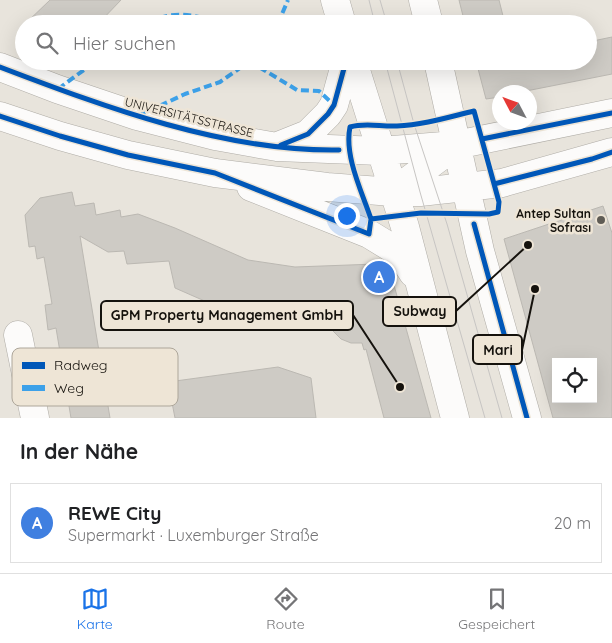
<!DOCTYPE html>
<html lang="de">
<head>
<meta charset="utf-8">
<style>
	body { margin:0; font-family:Quicksand,sans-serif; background:#f6f6f6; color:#202124 }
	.controls { position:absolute; right:15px; bottom:15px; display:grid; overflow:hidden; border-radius:0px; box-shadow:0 5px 20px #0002 }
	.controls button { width:45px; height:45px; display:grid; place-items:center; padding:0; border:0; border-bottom:1px solid #e0e0e0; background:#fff; color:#202124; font:25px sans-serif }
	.compass { position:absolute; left:492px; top:85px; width:45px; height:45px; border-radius:50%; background:#fff; box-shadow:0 5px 20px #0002; rotate:311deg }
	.you { position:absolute; left:346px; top:215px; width:18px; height:18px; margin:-12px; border:4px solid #fff; border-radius:50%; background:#1a73e8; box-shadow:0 0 0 8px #1a73e833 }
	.badge { display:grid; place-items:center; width:32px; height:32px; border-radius:50%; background:#1a73e8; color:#fff; font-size:16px; font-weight:700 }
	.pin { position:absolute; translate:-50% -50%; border:2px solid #fff; box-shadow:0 1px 5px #0006 }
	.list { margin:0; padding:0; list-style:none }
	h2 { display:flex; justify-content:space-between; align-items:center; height:65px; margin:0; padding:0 20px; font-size:21px }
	h2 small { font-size:16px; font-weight:400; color:#757577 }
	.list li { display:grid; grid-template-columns:32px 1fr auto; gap:15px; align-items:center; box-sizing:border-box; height:80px; margin:0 10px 10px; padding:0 10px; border:1px solid #e0e0e0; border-radius:0px }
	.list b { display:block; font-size:19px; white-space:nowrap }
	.list p { margin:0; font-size:16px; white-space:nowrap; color:#757577 }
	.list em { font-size:16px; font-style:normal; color:#757577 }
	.icon { flex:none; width:28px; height:28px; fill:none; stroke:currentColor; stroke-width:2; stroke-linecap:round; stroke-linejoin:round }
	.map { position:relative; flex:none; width:612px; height:418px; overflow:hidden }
	.search { position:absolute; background:#fff; box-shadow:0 5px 20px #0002; left:15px; right:15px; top:15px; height:55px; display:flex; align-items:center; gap:12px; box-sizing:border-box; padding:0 18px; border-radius:28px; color:#757577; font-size:19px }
	.sheet { height:155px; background:#fff }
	nav { display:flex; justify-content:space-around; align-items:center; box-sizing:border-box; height:70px; border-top:1px solid #e0e0e0; background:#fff; font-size:14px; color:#757577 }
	nav a { display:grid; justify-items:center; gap:2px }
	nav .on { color:#1a73e8 }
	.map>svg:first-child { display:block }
	.building { fill:#cecbc5; stroke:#bbb8b2; fill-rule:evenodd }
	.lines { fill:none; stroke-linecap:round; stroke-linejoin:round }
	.minor-casing { stroke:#afaca6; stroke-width:29 }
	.major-casing { stroke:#afaca6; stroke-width:29 }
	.minor { stroke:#fcfbfa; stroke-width:28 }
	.major { stroke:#fcfbfa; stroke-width:28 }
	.tram { stroke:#c7c5c3; stroke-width:1 }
	.quiet { stroke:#3da1e9; stroke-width:4; stroke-dasharray:8 4; stroke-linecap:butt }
	.cycleway-casing { stroke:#eee5d6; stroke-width:8 }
	.cycleway { stroke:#0057b8; stroke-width:5 }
	.poi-dot { fill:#5f5c55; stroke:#eee5d6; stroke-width:2 }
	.labels { text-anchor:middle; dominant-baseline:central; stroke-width:5; stroke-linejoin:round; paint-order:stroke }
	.street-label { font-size:12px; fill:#15120d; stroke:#eee5d6 }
	.poi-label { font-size:12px; font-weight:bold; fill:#15120d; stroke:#eee5d6; text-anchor:end }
	.key { fill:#eee5d6; stroke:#ada69a; stroke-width:1 }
	.key-label { font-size:14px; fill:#15120d }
	.leader { fill:none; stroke:#15120d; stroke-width:2 }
	.callout-dot { fill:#15120d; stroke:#eee5d6; stroke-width:2 }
	.callout { fill:#eee5d6; stroke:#15120d; stroke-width:2 }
	.callout-label { font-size:14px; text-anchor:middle; font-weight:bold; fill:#15120d }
</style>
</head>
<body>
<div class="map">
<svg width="612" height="418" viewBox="0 0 612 418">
	<rect width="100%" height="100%" fill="#e8e4dc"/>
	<path class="building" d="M50,0H121L98,24H25Z
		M459,0H499L505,24H465Z
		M612,37V74L521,92H500V97L486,99L476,61H588V42Z
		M72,192L75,206L94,203L96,215L120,210L121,217L138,214L175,228L248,260L295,267L376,264L392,278L431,418H384L366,349L364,350L362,343H351L341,339L333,331L329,321L271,330L175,288L169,261L127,264L124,251L108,252L80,236L110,418H71L56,328L48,330L45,305L52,304L44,257L37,259L35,246L29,247L25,215L40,198Z
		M603,206L612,233V418H553L504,239ZM556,362H593V399H556Z
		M278,367L311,378L316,418H175L168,382Z"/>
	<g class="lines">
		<g class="minor-casing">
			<path id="minor" d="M18,335L35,418"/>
		</g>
		<g class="major-casing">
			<path id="major" d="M335,0L342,24
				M423,0L429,24
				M353,61L405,227L455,418
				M438,61L480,251L527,418
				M0,67L57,89L137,116L215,136L277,147L380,151L456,145L612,113
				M0,116L60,136L128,155L215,173L327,187L393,192H420L502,183L612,152
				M278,146L308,134L328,114L334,105L346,61
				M251,187L369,234L400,253L413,273
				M393,192L456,145"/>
		</g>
		<use href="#minor" class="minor"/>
		<use href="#major" class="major"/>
		<path class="tram" d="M369,0L375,24
			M380,0L387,24
			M385,61L420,192L485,418
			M397,61L414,124L447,224L502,418"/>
		<path class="quiet" d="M149,24C175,7 198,17 226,24
			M264,24L279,21L288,0
			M249,61L297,90L319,91L334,105
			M58,89L96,61
			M138,116L185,94L220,82L250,61"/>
		<g class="cycleway-casing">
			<path id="cycleway" d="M0,67C105,107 225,152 339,150
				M0,116L60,136L128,155L215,173L369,234L371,219L421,213L489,214L498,212L499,202L474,111C449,117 423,125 397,126C381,127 366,122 350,127C344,156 362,192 371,219
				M482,139L612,113
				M281,145L308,134L328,114L334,105L346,61
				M494,184L592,159L612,152
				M474,224L527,418"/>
		</g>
		<use href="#cycleway" class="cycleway"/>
	</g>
	<circle class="poi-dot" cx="601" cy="220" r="5"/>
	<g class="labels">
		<g class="street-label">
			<text transform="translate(189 117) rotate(14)">UNIVERSITÄTSSTRASSE</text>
		</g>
		<g class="poi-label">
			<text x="591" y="213">Antep Sultan<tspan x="591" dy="14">Sofrası</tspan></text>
		</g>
	</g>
	<rect x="12" y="348" width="166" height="58" rx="8" class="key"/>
	<rect x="22" y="362" width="23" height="7" fill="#0057b8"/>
	<rect x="22" y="385" width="23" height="6" fill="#3da1e9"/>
	<g class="key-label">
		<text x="54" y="370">Radweg</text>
		<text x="54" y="393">Weg</text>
	</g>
	<path class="leader" d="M528 245L456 311M400 387L353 315M535 289L522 350"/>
	<g class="callout-dot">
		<circle cx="528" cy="245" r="5"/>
		<circle cx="400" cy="387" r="5"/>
		<circle cx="535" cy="289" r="5"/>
	</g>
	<g class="callout">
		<rect x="383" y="297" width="73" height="29" rx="5"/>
		<rect x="101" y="301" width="252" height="29" rx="5"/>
		<rect x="473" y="335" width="49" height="29" rx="5"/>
	</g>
	<g class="callout-label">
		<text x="420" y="316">Subway</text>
		<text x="227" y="320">GPM Property Management GmbH</text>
		<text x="498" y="355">Mari</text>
	</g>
</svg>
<div class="controls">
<button><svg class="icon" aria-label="locate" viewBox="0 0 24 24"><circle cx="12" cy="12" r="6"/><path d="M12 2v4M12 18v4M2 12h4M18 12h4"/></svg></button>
</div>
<svg class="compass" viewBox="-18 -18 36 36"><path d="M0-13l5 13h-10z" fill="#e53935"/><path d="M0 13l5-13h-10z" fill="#757577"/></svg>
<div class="you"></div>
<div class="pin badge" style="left:379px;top:277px;background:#3f7fe0">A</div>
<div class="search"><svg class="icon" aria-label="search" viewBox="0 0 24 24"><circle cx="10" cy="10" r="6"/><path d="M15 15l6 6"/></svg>Hier suchen</div>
</div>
<section class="sheet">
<h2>In der Nähe<small></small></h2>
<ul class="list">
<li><span class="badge" style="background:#3f7fe0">A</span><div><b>REWE City</b><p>Supermarkt · Luxemburger Straße</p></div><em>20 m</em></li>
</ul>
</section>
<nav>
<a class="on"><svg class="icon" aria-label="map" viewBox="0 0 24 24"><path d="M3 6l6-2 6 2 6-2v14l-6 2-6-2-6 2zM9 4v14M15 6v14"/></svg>Karte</a>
<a><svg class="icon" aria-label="directions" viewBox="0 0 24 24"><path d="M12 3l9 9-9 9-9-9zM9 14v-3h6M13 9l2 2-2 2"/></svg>Route</a>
<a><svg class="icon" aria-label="saved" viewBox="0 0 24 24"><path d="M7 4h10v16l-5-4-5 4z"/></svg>Gespeichert</a>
</nav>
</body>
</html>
